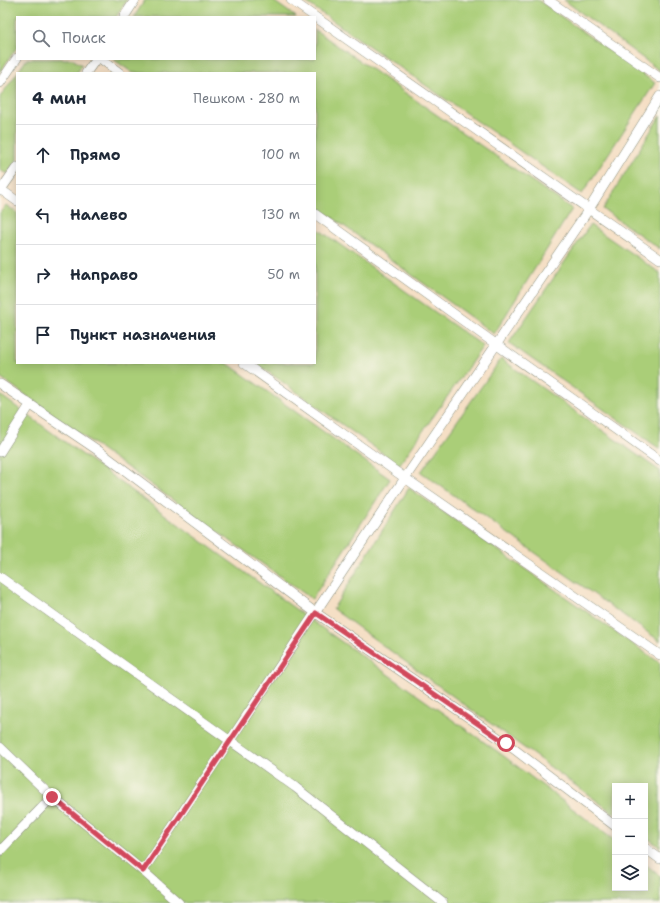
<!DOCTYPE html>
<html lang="ru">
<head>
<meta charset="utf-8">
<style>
	body { margin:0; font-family:"Shantell Sans",sans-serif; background:#f2f2f3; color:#1f2937 }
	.controls { position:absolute; right:12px; bottom:12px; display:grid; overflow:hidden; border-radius:0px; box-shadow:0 2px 10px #0003 }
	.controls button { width:36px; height:36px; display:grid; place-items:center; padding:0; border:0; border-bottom:1px solid #e0e1e3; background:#fff; color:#1f2937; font:20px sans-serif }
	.stop { position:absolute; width:12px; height:12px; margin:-9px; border:3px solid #d1495b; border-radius:50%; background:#fff }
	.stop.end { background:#d1495b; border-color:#fff; box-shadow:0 1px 4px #0008 }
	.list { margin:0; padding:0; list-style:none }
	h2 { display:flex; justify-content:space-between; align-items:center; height:52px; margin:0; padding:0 16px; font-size:17px }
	h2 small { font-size:13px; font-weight:400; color:#747a83 }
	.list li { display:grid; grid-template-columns:26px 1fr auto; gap:12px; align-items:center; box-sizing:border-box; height:60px; padding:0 16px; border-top:1px solid #e0e1e3 }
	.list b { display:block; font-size:15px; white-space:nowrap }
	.list em { font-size:13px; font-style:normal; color:#747a83 }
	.icon { flex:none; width:22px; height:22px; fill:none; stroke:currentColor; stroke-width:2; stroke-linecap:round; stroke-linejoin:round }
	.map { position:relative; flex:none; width:660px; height:903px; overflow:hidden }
	.search { position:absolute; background:#fff; box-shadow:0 2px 10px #0003; left:16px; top:16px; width:300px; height:44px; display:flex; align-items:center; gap:10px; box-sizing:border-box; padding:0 14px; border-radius:0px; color:#747a83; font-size:15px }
	.panel { position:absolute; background:#fff; box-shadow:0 2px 10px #0003; left:16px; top:72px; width:300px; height:292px; border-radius:0px }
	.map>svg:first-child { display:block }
	.green { fill:#aace78; stroke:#648656 }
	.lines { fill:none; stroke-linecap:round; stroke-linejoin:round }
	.lane-casing { stroke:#8a8e7c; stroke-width:10 }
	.lane { stroke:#fff; stroke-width:9 }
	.route { stroke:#d1495b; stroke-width:5 }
</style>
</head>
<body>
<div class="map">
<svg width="660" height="903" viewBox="0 0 660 903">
	<rect width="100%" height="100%" fill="#fbf7ec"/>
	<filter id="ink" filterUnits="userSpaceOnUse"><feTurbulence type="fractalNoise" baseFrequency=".025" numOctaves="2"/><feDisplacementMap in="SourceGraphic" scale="8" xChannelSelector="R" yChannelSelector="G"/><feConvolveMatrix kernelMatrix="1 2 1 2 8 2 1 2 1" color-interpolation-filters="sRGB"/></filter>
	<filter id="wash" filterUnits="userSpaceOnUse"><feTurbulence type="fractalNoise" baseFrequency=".012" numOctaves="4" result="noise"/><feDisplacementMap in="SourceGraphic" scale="16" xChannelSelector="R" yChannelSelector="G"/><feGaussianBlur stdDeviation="0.9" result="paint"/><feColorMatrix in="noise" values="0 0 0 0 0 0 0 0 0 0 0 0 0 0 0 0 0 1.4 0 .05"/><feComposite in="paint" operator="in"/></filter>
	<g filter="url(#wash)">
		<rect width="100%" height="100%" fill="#f5dfc5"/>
		<path class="green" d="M0,0H127L116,17H17V47L0,72Z
			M145,0H272L296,17H134Z
			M303,0H538L655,83L582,194Z
			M565,0H660V71L564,0Z
			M315,30L572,209L494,334L315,205V73H133L113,59H315Z
			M27,59H72L82,65L77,73H17V160L7,174L0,170V97Z
			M660,116V249L603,209Z
			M6,205L17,213V363H227L390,479L312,599L0,377V213Z
			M590,225L660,273V449L509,343Z
			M315,227L483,346L399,465L256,363H315Z
			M501,359L660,471V641L421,472Z
			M0,395L305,616L501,754L615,841V888H645V864L660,876V903H0Z
			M409,488L660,663V847L645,836V786H615V814L333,609Z"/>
	</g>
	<g filter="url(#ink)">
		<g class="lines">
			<g class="lane-casing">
				<path id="lane" d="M291,0L660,259
					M548,0L660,78
					M124,17L135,0
					M101,59L120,73
					M86,73L96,59
					M0,83L17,58
					M0,189L17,201
					M0,191L17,167
					M315,214L497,345L660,461
					M244,363L405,478L660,655
					M0,384L99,451L316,613L506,743L615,826
					M0,452L30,405
					M0,577L295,787L443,903
					M0,747L52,797
					M645,848L660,859
					M0,851L52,797L143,871L179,903
					M143,871L405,478L589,209L660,96"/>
			</g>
			<use href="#lane" class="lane"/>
		</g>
	</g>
	<g class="lines" filter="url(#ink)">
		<path class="route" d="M52,797L143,871L316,613L506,743"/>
	</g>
</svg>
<div class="controls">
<button>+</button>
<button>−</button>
<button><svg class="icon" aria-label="layers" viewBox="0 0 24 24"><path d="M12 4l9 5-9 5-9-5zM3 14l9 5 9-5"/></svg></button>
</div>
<div class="stop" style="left:506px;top:743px"></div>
<div class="stop end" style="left:52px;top:797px"></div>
<div class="search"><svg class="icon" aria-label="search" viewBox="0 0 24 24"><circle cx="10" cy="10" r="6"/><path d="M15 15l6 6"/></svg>Поиск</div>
<section class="panel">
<h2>4 мин<small>Пешком · 280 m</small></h2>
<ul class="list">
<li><svg class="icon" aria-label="ahead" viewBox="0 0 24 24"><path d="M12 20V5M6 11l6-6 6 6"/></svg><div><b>Прямо</b></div><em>100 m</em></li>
<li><svg class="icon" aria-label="left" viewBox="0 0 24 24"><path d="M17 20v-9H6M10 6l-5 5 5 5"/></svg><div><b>Налево</b></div><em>130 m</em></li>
<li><svg class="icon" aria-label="right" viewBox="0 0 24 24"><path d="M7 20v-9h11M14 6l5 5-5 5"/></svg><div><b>Направо</b></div><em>50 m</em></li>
<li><svg class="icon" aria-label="arrive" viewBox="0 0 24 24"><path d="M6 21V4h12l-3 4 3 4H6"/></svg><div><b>Пункт назначения</b></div></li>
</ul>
</section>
</div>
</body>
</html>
